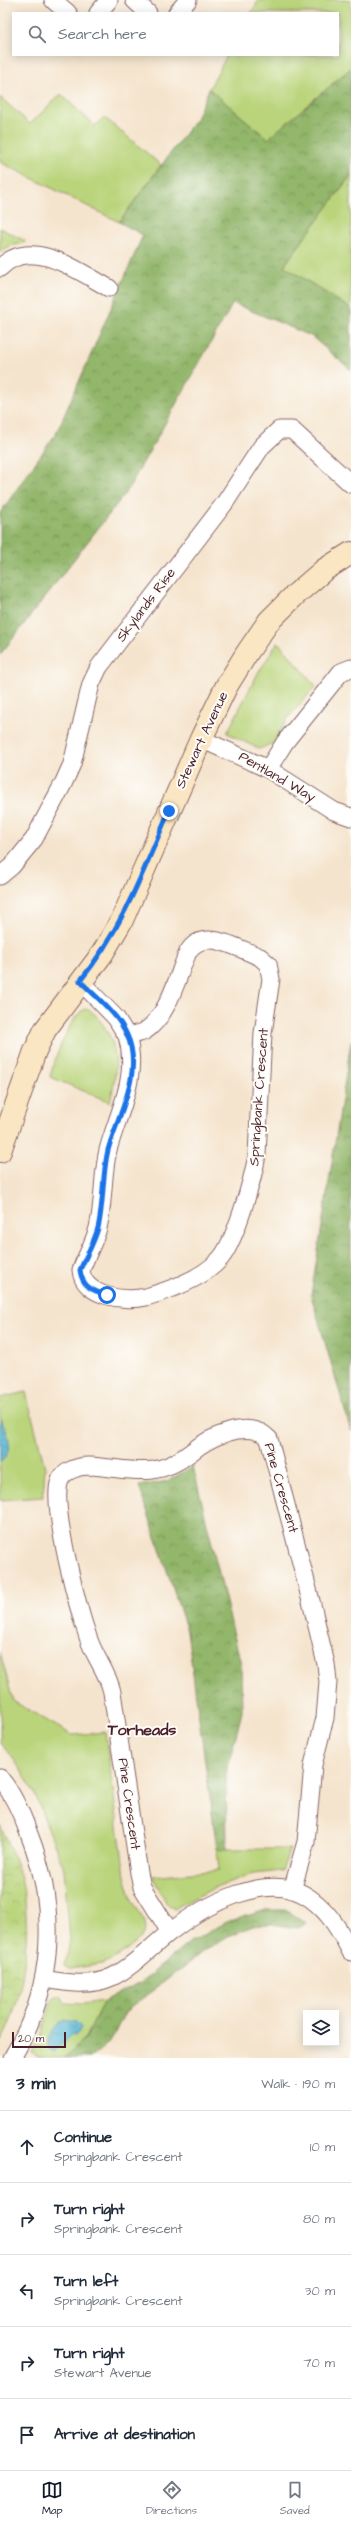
<!DOCTYPE html>
<html lang="en">
<head>
<meta charset="utf-8">
<style>
	body { margin:0; font-family:"Architects Daughter",sans-serif; background:#f6f6f7; color:#1f2937 }
	.controls { position:absolute; right:12px; bottom:12px; display:grid; overflow:hidden; border-radius:0px; box-shadow:0 2px 10px #0003 }
	.controls button { width:36px; height:36px; display:grid; place-items:center; padding:0; border:0; border-bottom:1px solid #e0e1e3; background:#fff; color:#1f2937; font:20px sans-serif }
	.scale { position:absolute; left:12px; bottom:10px; width:54px; box-sizing:border-box; padding-left:4px; border:2px solid #4a1f2b; border-top:0; font-size:11px; line-height:14px; white-space:nowrap; color:#4a1f2b; -webkit-text-stroke:3px #fdfcf7; paint-order:stroke }
	.stop { position:absolute; width:12px; height:12px; margin:-9px; border:3px solid #1a73e8; border-radius:50%; background:#fff }
	.stop.end { background:#1a73e8; border-color:#fff; box-shadow:0 1px 4px #0008 }
	.list { margin:0; padding:0; list-style:none }
	h2 { display:flex; justify-content:space-between; align-items:center; height:52px; margin:0; padding:0 16px; font-size:17px }
	h2 small { font-size:13px; font-weight:400; color:#747a83 }
	.list li { display:grid; grid-template-columns:26px 1fr auto; gap:12px; align-items:center; box-sizing:border-box; height:72px; padding:0 16px; border-top:1px solid #e0e1e3 }
	.list b { display:block; font-size:15px; white-space:nowrap }
	.list p { margin:0; font-size:13px; white-space:nowrap; color:#747a83 }
	.list em { font-size:13px; font-style:normal; color:#747a83 }
	.icon { flex:none; width:22px; height:22px; fill:none; stroke:currentColor; stroke-width:2; stroke-linecap:round; stroke-linejoin:round }
	.map { position:relative; flex:none; width:351px; height:2058px; overflow:hidden }
	.search { position:absolute; background:#fff; box-shadow:0 2px 10px #0003; left:12px; right:12px; top:12px; height:44px; display:flex; align-items:center; gap:10px; box-sizing:border-box; padding:0 14px; border-radius:0px; color:#747a83; font-size:15px }
	.sheet { height:412px; background:#fff }
	nav { display:flex; justify-content:space-around; align-items:center; box-sizing:border-box; height:56px; border-top:1px solid #e0e1e3; background:#fff; font-size:11px; color:#747a83 }
	nav a { display:grid; justify-items:center; gap:2px }
	nav .on { color:#111827 }
	.map>svg:first-child { display:block }
	.grass { fill:#b9d47a; stroke:#827a52 }
	.forest { fill:url(#forest-crowns); stroke:#6e6a4a }
	.park { fill:url(#park-crowns); stroke:#827a52 }
	.water { fill:url(#water-ripples); stroke:#4e697e }
	.lines { fill:none; stroke-linecap:round; stroke-linejoin:round }
	.street-casing { stroke:#866464; stroke-width:19 }
	.secondary-casing { stroke:#866464; stroke-width:24 }
	.street { stroke:#fff; stroke-width:17 }
	.secondary { stroke:#fbe6c3; stroke-width:22 }
	.route { stroke:#1a73e8; stroke-width:5 }
	.labels { text-anchor:middle; dominant-baseline:central; stroke-width:4; stroke-linejoin:round; paint-order:stroke }
	.street-label { font-size:14px; fill:#4a1f2b; stroke:#fdfcf7 }
	.quarter-label { font-size:16px; font-weight:bold; fill:#4a1f2b; stroke:#fdfcf7 }
</style>
</head>
<body>
<div class="map">
<svg width="351" height="2058" viewBox="0 0 351 2058">
	<defs>
		<pattern id="forest-crowns" width="20" height="18" patternUnits="userSpaceOnUse"><rect width="20" height="18" fill="#92b66a"/><path d="M2 6a3 3 0 1 1 6 0M12 15a3 3 0 1 1 6 0" fill="none" stroke="#799357"/></pattern>
		<pattern id="park-crowns" width="20" height="18" patternUnits="userSpaceOnUse"><rect width="20" height="18" fill="#b9d47a"/><path d="M2 6a3 3 0 1 1 6 0M12 15a3 3 0 1 1 6 0" fill="none" stroke="#a1b66a"/></pattern>
		<pattern id="water-ripples" width="26" height="14" patternUnits="userSpaceOnUse"><rect width="26" height="14" fill="#51b3d0"/><path d="M2 4q2-2 4 0t4 0M15 11q2-2 4 0t4 0" fill="none" stroke="#4591a9"/></pattern>
	</defs>
	<rect width="100%" height="100%" fill="#fdfcf7"/>
	<filter id="ink" filterUnits="userSpaceOnUse"><feTurbulence type="fractalNoise" baseFrequency=".025" numOctaves="2"/><feDisplacementMap in="SourceGraphic" scale="8" xChannelSelector="R" yChannelSelector="G"/><feConvolveMatrix kernelMatrix="1 2 1 2 8 2 1 2 1" color-interpolation-filters="sRGB"/></filter>
	<filter id="wash" filterUnits="userSpaceOnUse"><feTurbulence type="fractalNoise" baseFrequency=".012" numOctaves="4" result="noise"/><feDisplacementMap in="SourceGraphic" scale="16" xChannelSelector="R" yChannelSelector="G"/><feGaussianBlur stdDeviation="0.9" result="paint"/><feColorMatrix in="noise" values="0 0 0 0 0 0 0 0 0 0 0 0 0 0 0 0 0 1.4 0 .05"/><feComposite in="paint" operator="in"/></filter>
	<g filter="url(#wash)">
		<rect width="100%" height="100%" fill="#f5e4cd"/>
		<path class="grass" d="M259,0H351V68L268,139L209,89L227,55H338V13H251Z
			M61,94L95,126L104,117L161,165L119,222L0,162V97L30,124Z
			M351,175V309L284,266Z
			M0,228L25,241L24,243L10,246L0,252Z
			M278,642L316,686L287,719L274,743L259,749L227,733L257,675Z
			M85,1009C92,1010 97,1016 101,1022C121,1048 117,1072 110,1102L50,1077C54,1061 69,1017 85,1009Z
			M26,1392L45,1468L43,1497L0,1500V1398Z
			M0,1652L13,1701L72,1735L105,1732L125,1876L132,1900L145,1922L146,1930L142,1937L119,1956L102,1964L70,1969L65,1966L70,1940L64,1869L34,1792L12,1756L0,1744Z
			M217,1849H290L282,1871L253,1874L218,1886L175,1908L167,1904L153,1877L219,1870Z
			M56,1996H60L65,2003L82,2004L104,2001L86,2038L63,2058H39L32,2053L42,2032L52,2000Z"/>
		<path class="forest" d="M351,68V175L284,266L351,309V370L311,336L233,303L127,491L0,655V513L57,432L143,235L119,222L196,119L209,89L268,139Z
			M351,1042V1431L311,1295Z
			M193,1466L241,1664L242,1712L226,1774L227,1849H217L187,1631L139,1486L168,1481Z
			M266,1910H285L306,1923L299,1928L271,1924L253,1926L230,1935L205,1950L125,2012L111,2041L90,2058H63L86,2038L104,2001L140,1983L190,1942L227,1922Z"/>
		<path class="park" d="M0,1825C8,1843 17,1862 22,1882C32,1927 25,2002 0,2042Z"/>
		<path class="water" d="M0,1419C9,1433 15,1450 0,1462Z
			M64,2020L76,2022L81,2027L78,2034L72,2035L54,2052L49,2049C47,2037 54,2026 64,2020Z"/>
	</g>
	<g filter="url(#ink)">
		<g class="lines">
			<g class="street-casing">
				<path id="street" d="M53,0L68,13
					M134,0L148,13
					M98,13L109,0
					M177,13L188,0
					M0,268C31,235 79,272 109,288
					M201,739L268,769L334,811L351,817
					M268,769L285,742L341,672L351,668
					M0,876L12,866L34,839L63,784L72,764L91,684L99,667L224,504L262,446L279,430H292L351,484
					M80,981L116,1018L127,1036C133,1034 141,1034 145,1031C169,1015 177,977 188,952C203,926 239,949 260,957L268,964L271,979L263,1033L257,1155C253,1178 235,1244 219,1260C202,1279 170,1290 146,1297C125,1302 83,1297 81,1270C86,1256 94,1243 98,1228C104,1203 102,1175 108,1150C119,1110 139,1077 127,1036
					M0,1778C13,1794 22,1814 29,1834C59,1910 54,1988 12,2058
					M170,1932L142,1887L139,1873L112,1692C108,1672 94,1657 88,1637C78,1608 52,1511 59,1483C62,1471 78,1466 89,1466C129,1468 155,1481 190,1453C208,1438 249,1417 269,1439L312,1605L326,1664L328,1682L325,1718L313,1765L306,1842L292,1890
					M44,1979C67,1983 90,1987 112,1977C133,1967 152,1946 170,1932C203,1906 270,1868 311,1899C330,1913 340,1931 351,1952"/>
			</g>
			<g class="secondary-casing">
				<path id="secondary" d="M0,1151L35,1051L45,1030L102,954L122,920L201,739L226,687L247,653L269,621L295,595L324,570L351,553"/>
			</g>
			<use href="#street" class="street"/>
			<use href="#secondary" class="secondary"/>
		</g>
	</g>
	<g class="lines" filter="url(#ink)">
		<path class="route" d="M107,1295C93,1291 82,1287 80,1270C86,1256 94,1243 98,1228C104,1203 102,1175 108,1150C118,1115 144,1072 127,1035C118,1014 96,997 80,981C122,929 143,872 169,811"/>
	</g>
	<g class="labels">
		<g class="street-label">
			<text transform="translate(146 605) rotate(-53)">Skylands Rise</text>
			<text transform="translate(202 740) rotate(-65)">Stewart Avenue</text>
			<text transform="translate(277 777) rotate(30)">Pentland Way</text>
			<text transform="translate(259 1097) rotate(-86)">Springbank Crescent</text>
			<text transform="translate(281 1488) rotate(74)">Pine Crescent</text>
			<text transform="translate(129 1804) rotate(82)">Pine Crescent</text>
		</g>
		<g class="quarter-label">
			<text x="142" y="1730">Torheads</text>
		</g>
	</g>
</svg>
<div class="controls">
<button><svg class="icon" aria-label="layers" viewBox="0 0 24 24"><path d="M12 4l9 5-9 5-9-5zM3 14l9 5 9-5"/></svg></button>
</div>
<div class="scale">20 m</div>
<div class="stop" style="left:107px;top:1295px"></div>
<div class="stop end" style="left:169px;top:811px"></div>
<div class="search"><svg class="icon" aria-label="search" viewBox="0 0 24 24"><circle cx="10" cy="10" r="6"/><path d="M15 15l6 6"/></svg>Search here</div>
</div>
<section class="sheet">
<h2>3 min<small>Walk · 190 m</small></h2>
<ul class="list">
<li><svg class="icon" aria-label="ahead" viewBox="0 0 24 24"><path d="M12 20V5M6 11l6-6 6 6"/></svg><div><b>Continue</b><p>Springbank Crescent</p></div><em>10 m</em></li>
<li><svg class="icon" aria-label="right" viewBox="0 0 24 24"><path d="M7 20v-9h11M14 6l5 5-5 5"/></svg><div><b>Turn right</b><p>Springbank Crescent</p></div><em>80 m</em></li>
<li><svg class="icon" aria-label="left" viewBox="0 0 24 24"><path d="M17 20v-9H6M10 6l-5 5 5 5"/></svg><div><b>Turn left</b><p>Springbank Crescent</p></div><em>30 m</em></li>
<li><svg class="icon" aria-label="right" viewBox="0 0 24 24"><path d="M7 20v-9h11M14 6l5 5-5 5"/></svg><div><b>Turn right</b><p>Stewart Avenue</p></div><em>70 m</em></li>
<li><svg class="icon" aria-label="arrive" viewBox="0 0 24 24"><path d="M6 21V4h12l-3 4 3 4H6"/></svg><div><b>Arrive at destination</b></div></li>
</ul>
</section>
<nav>
<a class="on"><svg class="icon" aria-label="map" viewBox="0 0 24 24"><path d="M3 6l6-2 6 2 6-2v14l-6 2-6-2-6 2zM9 4v14M15 6v14"/></svg>Map</a>
<a><svg class="icon" aria-label="directions" viewBox="0 0 24 24"><path d="M12 3l9 9-9 9-9-9zM9 14v-3h6M13 9l2 2-2 2"/></svg>Directions</a>
<a><svg class="icon" aria-label="saved" viewBox="0 0 24 24"><path d="M7 4h10v16l-5-4-5 4z"/></svg>Saved</a>
</nav>
</body>
</html>
